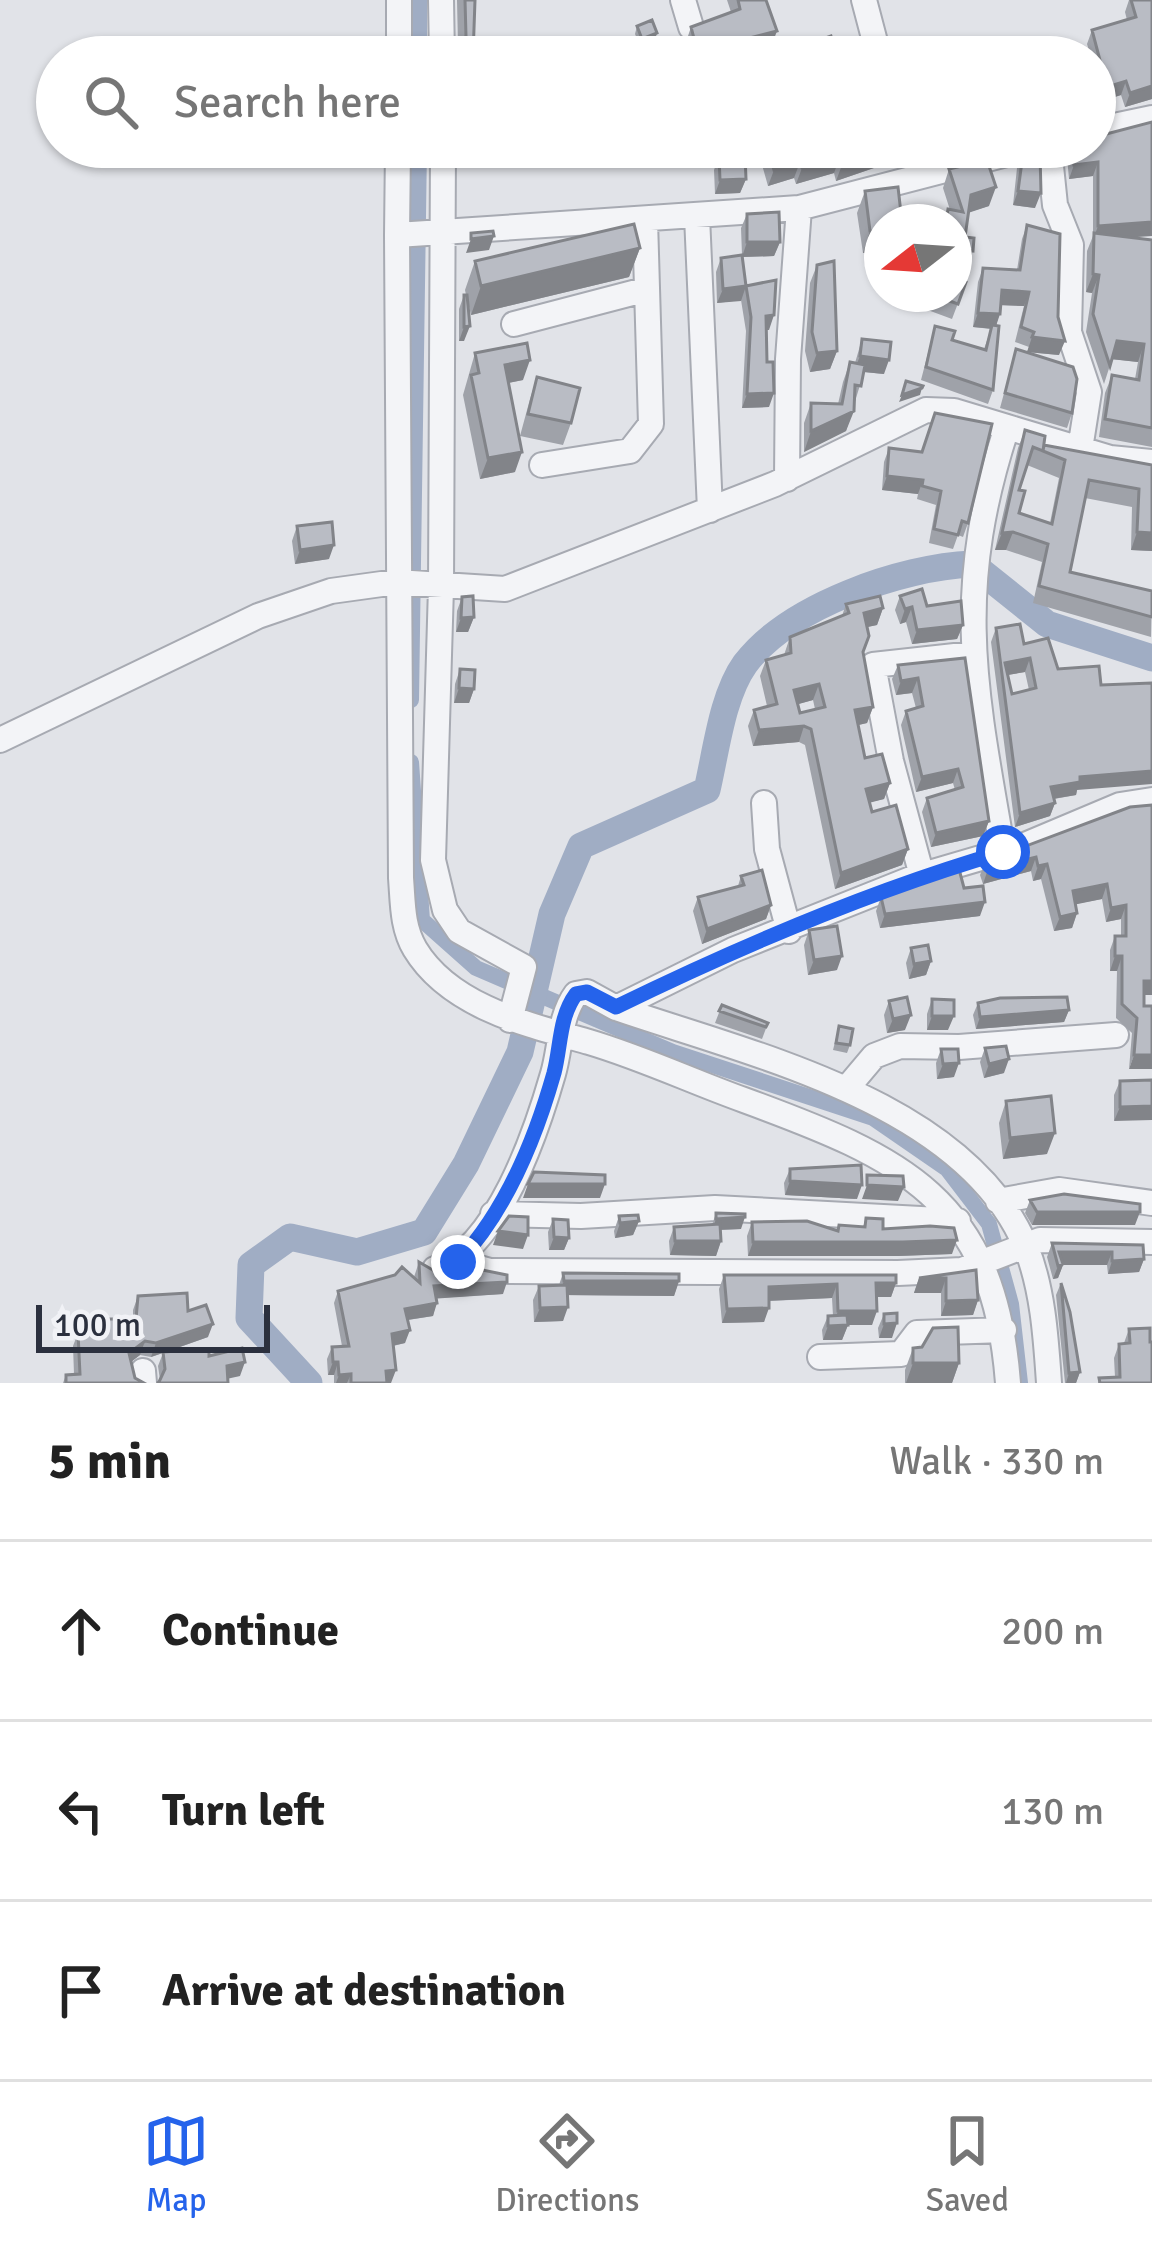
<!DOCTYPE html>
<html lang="en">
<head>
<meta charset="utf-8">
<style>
	body { margin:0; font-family:Signika,sans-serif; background:#f2f2f2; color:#222 }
	.compass { position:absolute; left:864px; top:204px; width:108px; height:108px; border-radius:50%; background:#fff; box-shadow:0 3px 9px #0004; rotate:253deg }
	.scale { position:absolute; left:36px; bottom:30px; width:234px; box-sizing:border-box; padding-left:12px; border:6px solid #2b303e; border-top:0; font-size:33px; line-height:42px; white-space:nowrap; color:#2b303e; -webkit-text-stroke:9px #f1f2f6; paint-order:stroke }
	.stop { position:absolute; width:36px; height:36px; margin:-27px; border:9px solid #2563eb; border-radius:50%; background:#fff }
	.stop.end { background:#2563eb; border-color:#fff; box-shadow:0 3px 12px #0008 }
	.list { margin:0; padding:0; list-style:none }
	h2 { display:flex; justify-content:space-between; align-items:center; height:156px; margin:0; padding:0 48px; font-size:51px }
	h2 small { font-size:39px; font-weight:400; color:#767676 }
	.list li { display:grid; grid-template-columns:78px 1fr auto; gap:36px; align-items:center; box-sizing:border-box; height:180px; padding:0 48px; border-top:3px solid #e0e0e0 }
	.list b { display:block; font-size:45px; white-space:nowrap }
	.list em { font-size:39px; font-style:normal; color:#767676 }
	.icon { flex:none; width:66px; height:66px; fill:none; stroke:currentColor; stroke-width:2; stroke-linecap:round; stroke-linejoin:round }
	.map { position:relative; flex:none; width:1152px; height:1383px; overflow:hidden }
	.search { position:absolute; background:#fff; box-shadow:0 3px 9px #0004; left:36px; right:36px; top:36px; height:132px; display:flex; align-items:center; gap:30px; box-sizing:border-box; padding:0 42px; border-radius:66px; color:#767676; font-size:45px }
	.sheet { height:696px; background:#fff }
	nav { display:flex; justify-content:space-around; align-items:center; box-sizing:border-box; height:168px; border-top:3px solid #e0e0e0; background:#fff; font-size:33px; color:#767676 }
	nav a { display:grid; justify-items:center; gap:6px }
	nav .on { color:#2563eb }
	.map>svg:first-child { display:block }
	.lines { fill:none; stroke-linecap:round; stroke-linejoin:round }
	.canal { stroke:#a0adc4; stroke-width:16 }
	.river { stroke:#a0adc4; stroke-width:27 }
	.minor-casing { stroke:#a7aab2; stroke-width:28 }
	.minor { stroke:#f3f4f7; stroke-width:24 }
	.wall { fill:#9fa2a9; fill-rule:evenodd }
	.shaded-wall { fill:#828489 }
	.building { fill:#b9bcc4; stroke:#828489; stroke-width:3; fill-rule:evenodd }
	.route { stroke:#2563eb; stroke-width:15 }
</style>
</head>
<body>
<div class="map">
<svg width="1152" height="1383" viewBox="0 0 1152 1383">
	<rect width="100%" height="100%" fill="#e1e3e8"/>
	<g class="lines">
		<path class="canal" d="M419,57V0
			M411,700L419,147
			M411,762L422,920L476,968L673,1052L873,1118L947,1169L989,1224L1011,1304L1020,1383"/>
		<path class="river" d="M309,1383L249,1318L251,1265L290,1237L357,1252L424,1232L466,1164L520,1052L552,914L581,846L707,790C716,752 722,696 745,664C789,606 901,567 972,564L1047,624L1152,658"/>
		<g class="minor-casing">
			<path id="minor" d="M441,0L442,57
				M683,0L691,27
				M864,0L879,57
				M399,57V0
				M1095,130L1152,118
				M398,147L397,235L799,208L1034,147
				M443,147L441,587L433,860L445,910L459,931L524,967L510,1020
				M1049,147L1055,205L1071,245L1069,332L1089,392L1080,449
				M697,216L710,510
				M397,235L401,878C403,903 402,927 415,949C450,1007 529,1025 589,1042C643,1058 691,1081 744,1100C902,1158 994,1198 1008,1383
				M514,324L644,290
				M542,465L630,451L651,424L645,220
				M787,479L788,359L799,208
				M0,740L258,616L331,591L396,582L505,589L775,484L926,410L954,411L1007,427
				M764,803L767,849L789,931
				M1003,852C974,686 953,592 1007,427L1110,458L1152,462
				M922,876L891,761L873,665L973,654
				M616,1008C749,1054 966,1102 1026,1247C1043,1289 1046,1339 1049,1383
				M847,1088L874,1056L900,1046L959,1047L1116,1035
				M998,1201L1059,1190L1152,1203
				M493,1214L581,1216L715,1208L958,1221
				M458,1262L490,1271L898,1273L962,1270L1040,1240L1152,1242
				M435,1269C497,1249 536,1133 553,1074C561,1047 559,1017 576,994L587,992L616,1008L733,950L916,877L1025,845L1120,805L1152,800
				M820,1357L901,1354L917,1333L1004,1330
				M143,1371L144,1383"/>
		</g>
		<use href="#minor" class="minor"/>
	</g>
	<path class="wall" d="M457,0H475L473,57H450L458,45Z
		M727,0H766L771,47L756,51L758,57H689L686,42L691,27L731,12Z
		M1129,0H1152V99L1125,107L1121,95L1102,101L1095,74V57H1091L1087,44L1092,30L1127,20L1125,12Z
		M637,26L655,40L640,46L635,34Z
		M815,42L839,57H809Z
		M757,147H924L920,160L901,164L900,159L836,181L834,173L796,184L794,178L768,186Z
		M1070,147H1095L1130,237L1152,240V447L1099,437L1105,393L1112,375L1135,379L1138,362L1112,359L1104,384L1086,332L1092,293L1086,292L1087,251L1093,236V176L1069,179L1067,157Z
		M1023,154L1035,208L1013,205L1017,168Z
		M719,156L746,179L740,193L715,194L714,170Z
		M949,169L989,206L969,212L965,237L973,251L966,269L954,267V222H943L948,209L950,210L943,188Z
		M865,191L902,222L863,253L857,213Z
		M747,214L780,242L774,256L743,257L746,286L769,330H766L769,407L742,408L746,331L741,300L717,303L716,272L721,258L742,255L741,228Z
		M1027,225L1058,317L1059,355L1027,352L1029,347L1015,342L1024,306L1001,305L996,326L993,390L988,404L921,380L935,326L952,340L984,349L991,329L973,327L978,282L983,268L1017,270L1022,239Z
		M640,248L629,277L471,315L467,298L464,341H459V309L464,295H466L465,290L475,261Z
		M817,265L837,351L830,369L810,372L805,351L810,283Z
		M966,282L952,319L925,309L930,294Z
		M862,339L884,374L864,372L846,431L804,452V423L811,403L838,404L843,382L850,362L855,363Z
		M1016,349L1072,413L1067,428L1000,408Z
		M475,353L523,380L508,383L515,472L480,479L463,395Z
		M537,377L571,423L563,445L520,436L530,399Z
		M1025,430L1043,451L1038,463L1043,451L1152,465V551L1131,550L1132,507L1085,498L1070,572L1152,591L1151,637L1033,603L1042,562L1006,550H995L1018,448ZM1027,465L1059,478L1050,523L1019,513V490Z
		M889,448L921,452L968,523L963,537L958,535L953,549L929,543L936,505L917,499L918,494L882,490L884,462Z
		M297,526L329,559L295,564L292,541Z
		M900,596L927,606L963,625L957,639L912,644L906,622L900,624L895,610Z
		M462,597L474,617L468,632H456L457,611Z
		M846,604L883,608L877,625L867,627L863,653L873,707L867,723L858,725L865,758L890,783L884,799L870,802L872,812L908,849L902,865L835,889L805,745L799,742L753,746L748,726L754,710L767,706L760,676L766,660L784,655L790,637L842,616ZM813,700L815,709L800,713L798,704Z
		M996,628L1024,644L1058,669L1101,685L1076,795L1054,799L1055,803L1050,816L1015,827L991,642ZM1025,672L1029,690L1012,694L1007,675Z
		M965,658L989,821L983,836L931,847L922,812L927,798L955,790L953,783L916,792L901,725L906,711L916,708L912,693L896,695L892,679L898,665Z
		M460,669L474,689L469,703H454L455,684Z
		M1130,807L1144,1006H1152L1129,1069L1132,1033L1116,1018L1117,971H1110V950L1115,936H1121V919L1106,922L1102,899L1075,904L1077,913L1072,928L1054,931L1041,879L1033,881L1031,871L983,884L980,875L986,861Z
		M741,876L771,905L766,919L702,944L693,911L698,897L738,886Z
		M964,888L980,916L880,928L876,911L881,897Z
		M809,930L837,970L808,975L804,945Z
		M911,948L931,961L926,975L909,979L906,963Z
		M932,999L948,1030H927V1014Z
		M889,1001L905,1030L887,1033L884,1015Z
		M978,1003L1069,1010L1064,1022L976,1029L973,1015Z
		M722,1005L768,1023L762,1039L715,1023Z
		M839,1026L850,1045L847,1053L833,1050Z
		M985,1048L1004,1073L984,1078L980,1062Z
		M941,1049L954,1077L937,1079L936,1063Z
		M1152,1080L1114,1121V1095L1120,1081Z
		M1006,1101L1047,1154L1003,1159L999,1123Z
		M790,1169L857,1199L785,1195L784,1183Z
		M1030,1200L1135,1225H1032L1025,1213Z
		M716,1213L741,1229L721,1230V1241L716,1256L670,1255L669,1241L674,1227L712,1225Z
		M619,1216L639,1221L633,1235L615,1238L614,1231Z
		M866,1218L883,1229L952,1254L898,1256H748L747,1236L752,1222L837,1231L839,1225L863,1227Z
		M553,1219L569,1238L564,1250H549L548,1232Z
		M1052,1243L1144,1259L1139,1272L1108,1274L1107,1265H1063L1058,1278L1053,1279L1047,1257Z
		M419,1262L438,1273L503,1294L437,1298L433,1316L408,1320L405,1343L393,1346L391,1383H334V1375H328L327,1359L332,1347L342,1346L334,1303L338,1291L414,1277Z
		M976,1270L978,1300L973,1315L941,1316V1293H914L919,1278Z
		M563,1273L679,1281L674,1296L568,1295L563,1321L534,1322L533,1300L539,1286L559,1285Z
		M724,1275L896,1283L891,1297H877L872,1325H848L842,1340H823L822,1330L828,1316H833L832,1298L769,1301L764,1322L722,1323L719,1289Z
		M1061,1283L1080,1372L1076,1383H1065L1056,1295Z
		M138,1296L188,1311L208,1337L166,1352L209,1356L240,1376L160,1380L158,1366L163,1353L151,1357L140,1355L131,1362L135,1378L144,1383H63L66,1375L74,1374L73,1346L78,1333L102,1331L107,1319H133V1310Z
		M884,1314L892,1338H879L878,1328Z
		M1129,1329L1152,1383H1098L1099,1378L1115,1377L1114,1358L1119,1344L1124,1343Z
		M913,1348L959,1363L952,1383H905V1370Z"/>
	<path class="shaded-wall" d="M777,31L771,47L747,53L753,37Z
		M657,33L655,40L640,46L642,39Z
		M732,45L728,57H697L698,54Z
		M1126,81L1121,95L1102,101L1107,87Z
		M1152,86V99L1125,107L1130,93Z
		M895,147H904L900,159L836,181L842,165Z
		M912,147H924L920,160L901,164L907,148Z
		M945,147H965L943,154Z
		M840,157L834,173L796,184L802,168Z
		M800,162L794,178L768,186L774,170Z
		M1098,162L1093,176L1069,179L1074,165Z
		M746,179L740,193L715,194L720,180Z
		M996,187L989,206L965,214L971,195Z
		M1018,191L1041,193L1035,208L1013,205Z
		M1152,222V236L1093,240L1098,226Z
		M870,231L882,232V254L863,253Z
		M494,236L489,250L466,253L471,239Z
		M747,242H780L774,256L742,257Z
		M640,248L629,277L471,315L481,286Z
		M1093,274L1099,275L1092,293L1086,292Z
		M746,286L741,301L717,303L723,289Z
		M1002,290L1029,292L1024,306L997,305Z
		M978,313L1000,314L995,329L973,327Z
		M774,315L769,330H761L766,316Z
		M470,326L464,341H459L464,327Z
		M1032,337L1065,341L1059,355L1027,352Z
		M1117,341L1144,344L1138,362L1110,359Z
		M837,351L830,369L810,372L817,353Z
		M860,356L889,360L884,374L854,371Z
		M530,360L523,380L498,385L505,365Z
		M922,388L920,395L899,402L902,395Z
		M774,393L769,407L742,408L747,394Z
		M854,411L846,431L804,452L811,431Z
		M522,452L515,472L480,479L488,458Z
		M887,476L923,480L918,494L882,490Z
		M1013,532L1006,550H995L1002,533Z
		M1137,532L1152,533V551L1131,550Z
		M334,545L329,559L295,564L300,550Z
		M912,607L906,622L900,624L905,609Z
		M883,608L877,625L858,629L864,613Z
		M474,617L468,632H456L461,618Z
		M963,625L957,639L912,644L917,630Z
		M1030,658L1025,672L1002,676L1005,663Z
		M918,678L912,693L896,695L901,681Z
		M819,684L813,700L788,707L794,690Z
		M459,688L474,689L469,703H454Z
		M873,707L867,723L850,727L855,710Z
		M804,726L799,742L753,746L759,730Z
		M958,769L953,783L916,792L922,777Z
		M1152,771V784L1077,790L1076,795L1046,800L1051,787L1080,777Z
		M890,783L884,799L861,805L866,789Z
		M1055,803L1050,816L1015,827L1020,813Z
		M989,821L983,836L931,847L936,833Z
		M908,849L902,865L835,889L841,873Z
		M1036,857L1031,871L983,884L988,869Z
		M1047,864L1041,879L1033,881L1038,866Z
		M1107,884L1102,899L1068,906L1073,891Z
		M985,902L980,916L880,928L885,914Z
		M771,905L766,919L702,944L707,929Z
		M1126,905L1121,919L1106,922L1111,908Z
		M1077,913L1072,928L1054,931L1060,917Z
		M842,956L837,970L808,975L814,960Z
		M1115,956H1122L1117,971H1110Z
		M931,961L926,975L909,979L914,964Z
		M1144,981H1152V995H1139Z
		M1069,1010L1064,1022L976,1029L980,1017Z
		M911,1015L905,1030L887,1033L893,1019Z
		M932,1016H954L948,1030H927Z
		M1134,1055H1152V1069H1129Z
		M1009,1059L1004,1073L984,1078L989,1064Z
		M959,1063L954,1077L937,1079L943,1064Z
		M1152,1106V1120L1114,1121L1120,1107Z
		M1055,1133L1047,1154L1003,1159L1010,1138Z
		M790,1181L862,1185L857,1199L785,1195Z
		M528,1184H605L600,1198H523Z
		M867,1185L904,1187L898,1201L862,1199Z
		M1037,1212H1140L1135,1225H1032Z
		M745,1217L741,1229L712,1230L716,1219Z
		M639,1221L633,1235L615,1238L620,1223Z
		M498,1231L528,1235L523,1249L493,1245Z
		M554,1237L569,1238L564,1250H549Z
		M957,1240L952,1254L898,1256H748L753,1242Z
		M675,1241H721L716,1256L670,1255Z
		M1059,1252H1112L1107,1265H1063L1058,1278L1053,1279L1058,1266Z
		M1144,1259L1139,1272L1108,1274L1112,1261Z
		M919,1278H946L941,1293H914Z
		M564,1281H679L674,1296L558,1295Z
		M507,1282L503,1294L430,1299L434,1286Z
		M876,1283H896L891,1297H871Z
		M837,1284L832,1298L763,1301L769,1287Z
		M978,1300L973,1315L941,1316L946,1301Z
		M437,1303L433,1316L400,1321L405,1309Z
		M568,1307L563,1321L534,1322L540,1308Z
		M769,1308L764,1322L722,1323L727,1309Z
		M838,1311H877L872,1325H833Z
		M897,1323L892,1338H879L884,1324Z
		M213,1324L208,1337L151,1357L156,1343Z
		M848,1325L842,1340H823L828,1326Z
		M410,1330L405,1343L387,1347L392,1334Z
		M145,1341L140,1355L124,1367L129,1353Z
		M245,1362L240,1376L222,1380L227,1366Z
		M333,1362H338L334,1375H328Z
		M913,1363H959L952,1383H906Z
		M396,1370L391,1383H381L386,1371Z
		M1080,1372L1076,1383H1066L1069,1373Z
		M351,1374L347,1383H336L339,1375Z"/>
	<path class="building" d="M465,0H475L473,57H452V53L466,36Z
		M738,0H766L777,31L753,37L758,57H735L732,45L698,54L691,27L740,9Z
		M1131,0H1152V86L1130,93L1126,81L1107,87L1092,30L1136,17Z
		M652,20L657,33L642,39L637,26Z
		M831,36L839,57H819L815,42Z
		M1152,122V222L1098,226V162L1074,165L1072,147H1095V137Z
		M767,147H895L842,165L840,157L802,168L800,162L774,170Z
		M1023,154H1040L1041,193L1018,191Z
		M745,155L746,179L720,180L719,156Z
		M987,160L996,187L971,195L965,237L974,238L973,251L954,247V222H946L948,209L963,212L949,169Z
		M898,187L902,222H882V232L870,231L865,191Z
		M779,212L780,242H747V214Z
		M634,224L640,248L481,286L475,261Z
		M1027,225L1060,234L1058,317L1065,341L1032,337L1034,332L1021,327L1029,292L1002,290L1000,314L978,313L983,268L1020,270Z
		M493,231L494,236L471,239V233Z
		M1094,233L1152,240V428L1105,419L1112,375L1139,380L1144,344L1117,341L1110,366L1093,314L1099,275L1093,274Z
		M742,255L746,286L723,289L721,258Z
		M834,261L837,351L817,353L812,332L817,265Z
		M954,277L966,282L958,304L930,294H954Z
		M776,280L774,315L766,316L767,362H773L774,393L747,394L751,317L746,286Z
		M464,295H467L470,326L464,327Z
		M992,325L999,326L993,390L926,367L935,326L955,331L952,340L986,350Z
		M862,339L891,342L889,360L860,356Z
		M527,343L530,360L505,365L522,452L488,458L471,375L479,373L475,353Z
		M1016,349L1073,367L1077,379L1072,413L1005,393Z
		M850,362L865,365L861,386L855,385L854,411L811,431V403L842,404Z
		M537,377L580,388L571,423L528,414Z
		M906,381L923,386L922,388L902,395Z
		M935,413L992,424L968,523L962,521L958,535L934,529L941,491L922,486L923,480L887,476L889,448L922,452Z
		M1025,430L1045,436L1043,451L1033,447L1019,490L1025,491L1019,513L1052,524L1065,460L1043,451L1044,445L1152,465V533L1137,532L1139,489L1089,480L1070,572L1152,591V617L1039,586L1048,544L1013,532L1002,533Z
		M332,522L334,545L300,550L297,526Z
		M922,589L927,606L961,601L963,625L917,630L912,607L905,609L900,596Z
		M473,596L474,617L461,618L462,597Z
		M880,596L883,608L864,613L869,636L863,652L873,707L855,710L865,758L882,754L890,783L866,789L872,812L896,805L908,849L841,873L811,729L804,726L759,730L754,710L777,704L766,660L791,653L790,637L849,613L846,604ZM819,684L825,707L800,713L794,690Z
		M1020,624L1024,644L1048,638L1058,669L1099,666L1101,685L1152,683V771L1080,777V782L1051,787L1055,803L1020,813L996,628ZM1030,658L1036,688L1012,694L1005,663Z
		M965,658L989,821L936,833L927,798L963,787L958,769L922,777L906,711L923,706L918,678L901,681L898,665Z
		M460,669L475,670L474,689L459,688Z
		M1152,805V981H1144V1006H1152V1055H1134L1137,1018L1122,1004V956H1115V936H1126V905L1111,908L1107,884L1073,891L1077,913L1060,917L1047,864L1038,866L1036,857L988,869L986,861L1130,807Z
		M959,869L964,888L983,886L985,902L885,914L881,897Z
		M762,870L771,905L707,929L698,897L744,885L741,876Z
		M837,926L842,956L814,960L809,930Z
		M928,945L931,961L914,964L911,948Z
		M907,997L911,1015L893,1019L889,1001Z
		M1067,997L1069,1010L980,1017L978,1003L1000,998Z
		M932,999L954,1000V1016H932Z
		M722,1005L768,1023L766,1027L719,1011Z
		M839,1026L853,1029L850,1045L836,1043Z
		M1006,1046L1009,1059L989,1064L985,1048Z
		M941,1049H958L959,1063L943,1064Z
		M1152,1080V1106L1120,1107V1081Z
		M1051,1096L1055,1133L1010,1138L1006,1101Z
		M861,1165L862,1185L790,1181V1169Z
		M534,1172L605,1175V1184H528Z
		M867,1175L903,1176L904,1187L867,1185Z
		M1064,1194L1140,1204V1212H1037L1030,1200Z
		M716,1213L745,1214V1217L716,1219Z
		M638,1215L639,1221L620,1223L619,1216Z
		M509,1216L528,1217V1235L498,1231Z
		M866,1218L883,1219V1229L930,1226L954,1228L957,1240L903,1242H753L752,1222L807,1221L838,1231L839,1225L865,1227Z
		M553,1219L568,1220L569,1238L554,1237Z
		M720,1224L721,1241H675L674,1227Z
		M1052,1243L1143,1245L1144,1259L1112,1261V1252H1059L1063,1264L1058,1266Z
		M419,1262L438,1273L458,1265L507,1275V1282L434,1286L437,1303L405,1309L410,1330L392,1334L396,1370L386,1371L387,1383H351V1374L339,1375L338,1362H333L332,1347L349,1346L338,1291L395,1275L402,1267L420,1283Z
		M976,1270L978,1300L946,1301V1278H919Z
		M563,1273L679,1274V1281H564Z
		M724,1275H896V1283H876L877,1311H838L837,1284L769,1287V1308L727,1309Z
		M1061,1283L1070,1312L1080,1372L1069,1373Z
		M567,1285L568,1307L540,1308L539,1286Z
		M187,1293L188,1311L206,1305L213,1324L156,1343L145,1341L129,1353L135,1378L144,1383H66V1375L80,1374L78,1333L107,1331V1319H136L138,1296Z
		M897,1313V1323L884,1324V1314Z
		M847,1315L848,1325L828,1326V1316Z
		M958,1327L959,1363H913V1348L922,1347L933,1328Z
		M1150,1328V1342H1152V1383H1100L1099,1378L1120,1377L1119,1344L1130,1343L1129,1329Z
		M242,1348L245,1362L227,1366L228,1383H157L159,1382L165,1369L163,1352L209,1349V1356Z"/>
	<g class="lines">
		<path class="route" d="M458,1262C506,1211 535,1140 554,1073C561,1046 559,1017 576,994L587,992L616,1007C741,946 869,891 1003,852"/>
	</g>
</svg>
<svg class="compass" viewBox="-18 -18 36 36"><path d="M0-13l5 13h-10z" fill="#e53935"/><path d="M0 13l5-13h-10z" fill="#767676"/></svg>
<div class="scale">100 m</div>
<div class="stop" style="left:1003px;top:852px"></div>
<div class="stop end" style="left:458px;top:1262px"></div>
<div class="search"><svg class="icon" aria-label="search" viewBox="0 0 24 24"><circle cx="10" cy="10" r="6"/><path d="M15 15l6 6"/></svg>Search here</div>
</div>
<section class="sheet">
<h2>5 min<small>Walk · 330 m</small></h2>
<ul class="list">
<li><svg class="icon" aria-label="ahead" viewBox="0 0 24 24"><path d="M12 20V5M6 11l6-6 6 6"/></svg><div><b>Continue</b></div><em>200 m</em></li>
<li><svg class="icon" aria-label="left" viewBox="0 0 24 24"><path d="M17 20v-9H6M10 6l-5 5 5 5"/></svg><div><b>Turn left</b></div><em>130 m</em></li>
<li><svg class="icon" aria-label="arrive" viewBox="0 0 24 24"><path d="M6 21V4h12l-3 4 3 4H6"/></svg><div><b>Arrive at destination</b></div></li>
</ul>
</section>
<nav>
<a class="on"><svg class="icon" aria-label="map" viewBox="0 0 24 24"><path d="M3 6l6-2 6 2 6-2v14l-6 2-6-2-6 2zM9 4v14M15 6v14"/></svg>Map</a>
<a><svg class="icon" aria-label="directions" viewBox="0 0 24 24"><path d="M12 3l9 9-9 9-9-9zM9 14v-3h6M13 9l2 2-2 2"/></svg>Directions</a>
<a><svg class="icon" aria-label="saved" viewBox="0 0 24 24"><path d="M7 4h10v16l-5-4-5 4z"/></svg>Saved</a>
</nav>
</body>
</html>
